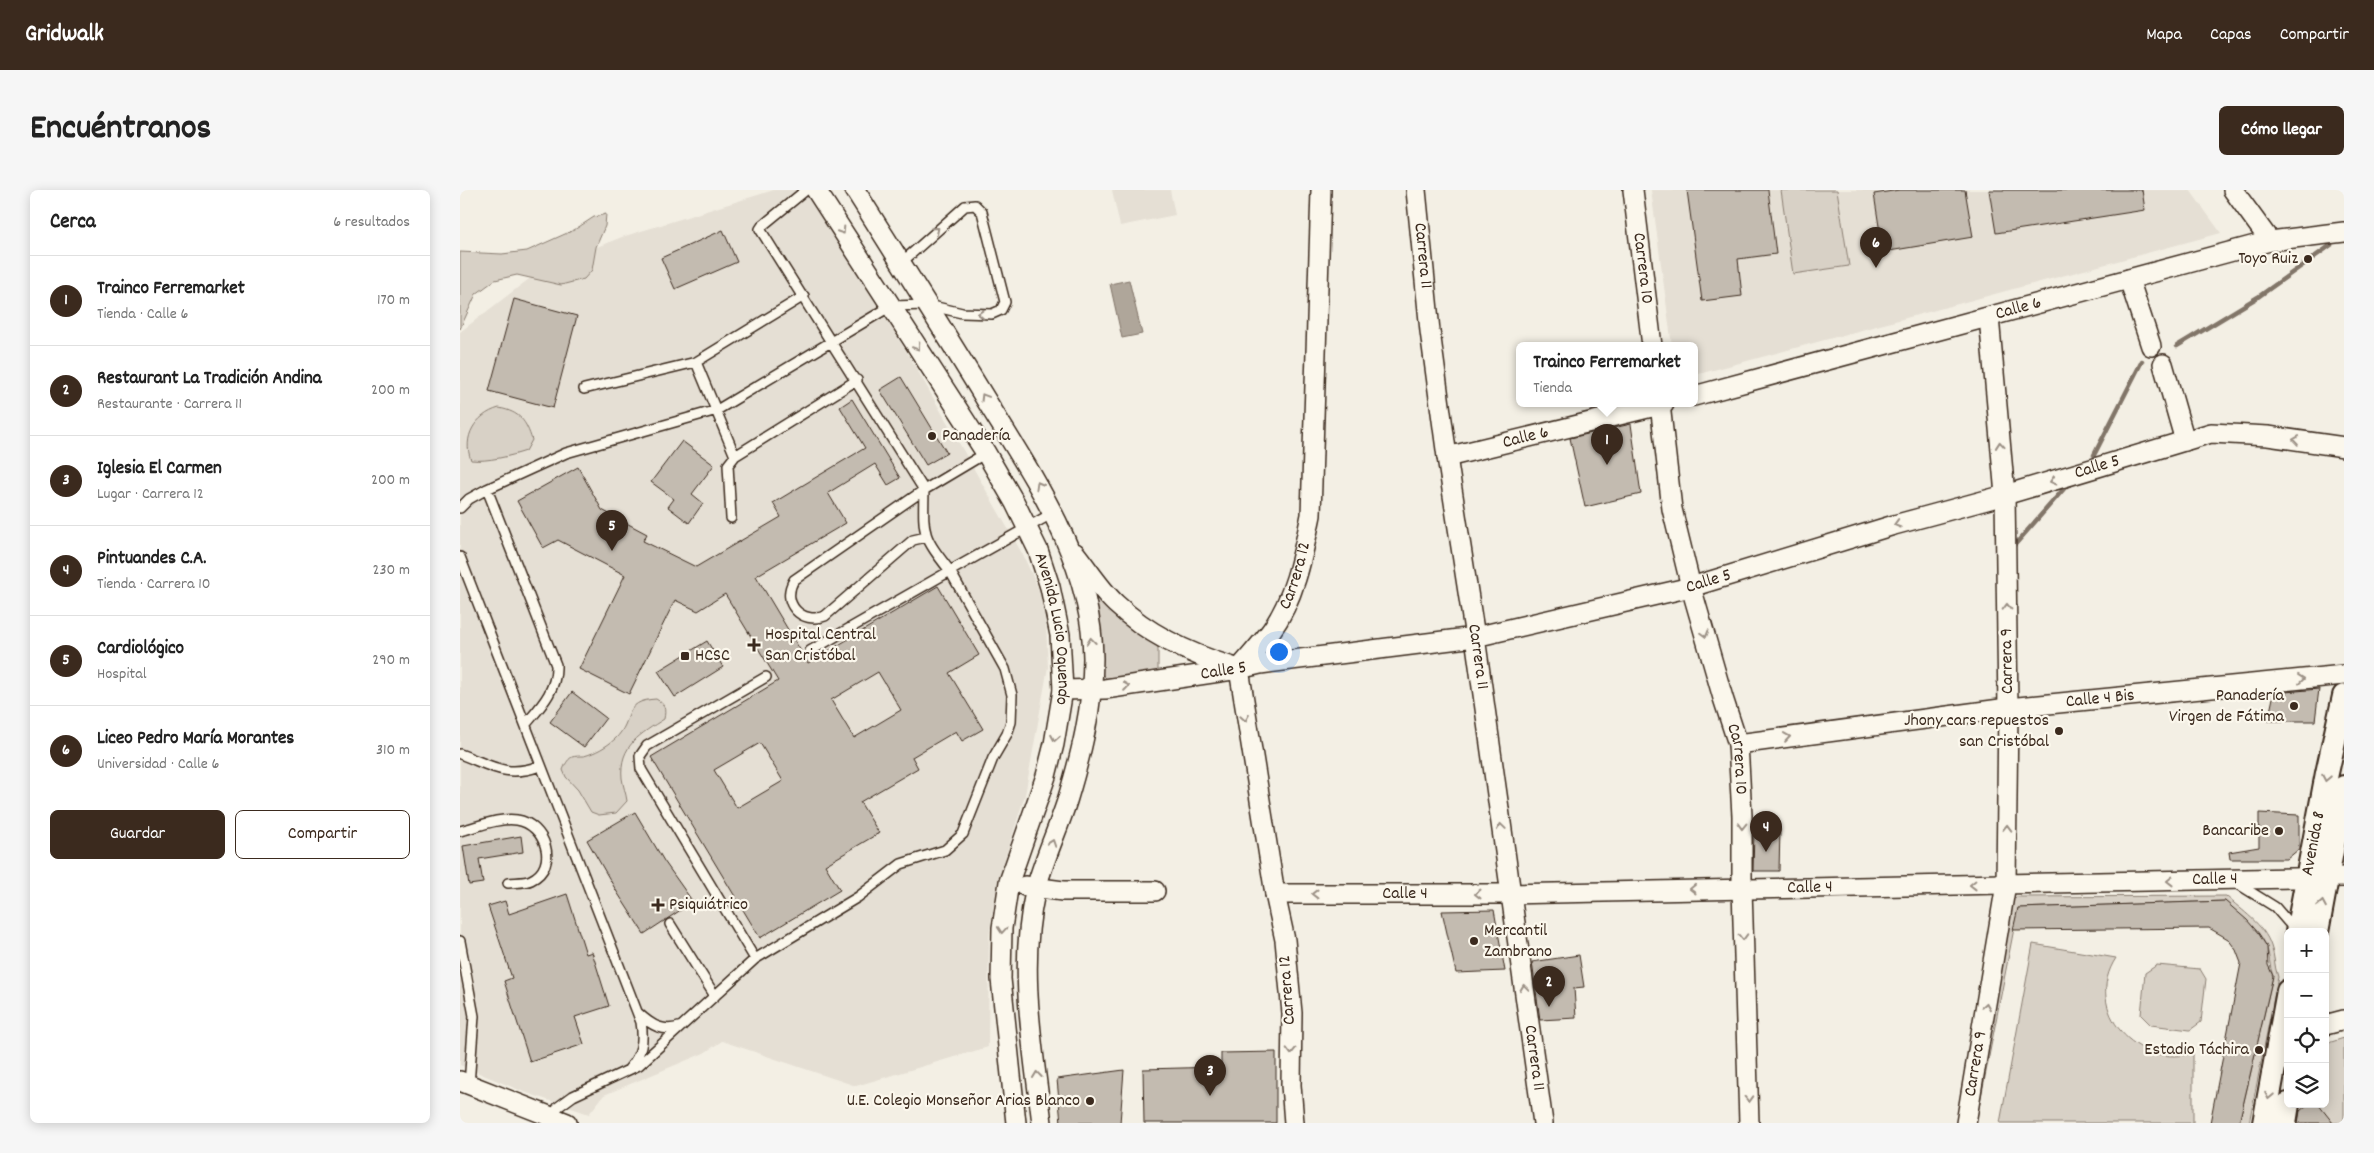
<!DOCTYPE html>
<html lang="es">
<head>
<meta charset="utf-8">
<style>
	body { margin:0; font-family:Dekko,sans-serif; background:#f6f6f6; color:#222 }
	.controls { position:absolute; right:15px; bottom:15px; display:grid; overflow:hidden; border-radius:8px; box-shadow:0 2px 12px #0003 }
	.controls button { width:45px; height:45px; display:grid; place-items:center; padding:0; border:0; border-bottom:1px solid #e0e0e0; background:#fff; color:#222; font:25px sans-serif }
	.you { position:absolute; left:818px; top:461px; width:18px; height:18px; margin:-12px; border:4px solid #fff; border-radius:50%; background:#1a73e8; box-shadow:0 0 0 8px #1a73e833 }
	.badge { display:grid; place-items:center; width:32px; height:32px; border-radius:50%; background:#3b2a1e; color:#fff; font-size:16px; font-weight:700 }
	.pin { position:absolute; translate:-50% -41px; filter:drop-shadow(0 1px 2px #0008) }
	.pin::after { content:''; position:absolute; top:26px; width:18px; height:15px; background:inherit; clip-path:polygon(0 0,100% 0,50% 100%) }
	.popup { position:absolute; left:1056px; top:152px; width:182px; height:65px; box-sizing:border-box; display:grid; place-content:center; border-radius:8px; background:#fff; filter:drop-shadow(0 1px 4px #0005); font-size:16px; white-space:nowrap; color:#767676 }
	.popup b { font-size:19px; color:#222 }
	.popup::after { content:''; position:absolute; left:50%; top:100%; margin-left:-10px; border:10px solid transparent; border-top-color:#fff }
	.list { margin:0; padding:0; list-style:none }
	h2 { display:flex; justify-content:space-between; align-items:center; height:65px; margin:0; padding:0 20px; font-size:21px }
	h2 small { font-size:16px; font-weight:400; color:#767676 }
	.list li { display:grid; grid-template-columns:32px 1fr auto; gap:15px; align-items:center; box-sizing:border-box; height:90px; padding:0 20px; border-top:1px solid #e0e0e0 }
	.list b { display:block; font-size:19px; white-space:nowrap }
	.list p { margin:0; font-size:16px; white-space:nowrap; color:#767676 }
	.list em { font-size:16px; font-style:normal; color:#767676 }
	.actions { display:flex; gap:10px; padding:15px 20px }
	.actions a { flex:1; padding:11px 0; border:1px solid #3b2a1e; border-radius:8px; text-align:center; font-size:18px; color:#3b2a1e }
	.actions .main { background:#3b2a1e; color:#fff }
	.icon { flex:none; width:28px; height:28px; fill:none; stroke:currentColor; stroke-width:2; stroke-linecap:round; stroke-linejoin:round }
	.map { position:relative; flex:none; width:1884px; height:933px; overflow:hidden; border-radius:8px }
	header { display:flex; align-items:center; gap:30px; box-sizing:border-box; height:70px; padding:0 25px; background:#3b2a1e; color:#fff }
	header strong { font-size:24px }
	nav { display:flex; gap:28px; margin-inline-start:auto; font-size:18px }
	.intro { display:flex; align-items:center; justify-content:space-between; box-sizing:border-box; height:120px; padding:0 30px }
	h1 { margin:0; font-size:35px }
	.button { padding:12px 22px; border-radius:8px; background:#3b2a1e; color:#fff; font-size:18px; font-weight:700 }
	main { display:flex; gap:30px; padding:0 30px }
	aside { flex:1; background:#fff; border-radius:8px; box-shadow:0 2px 12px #0003 }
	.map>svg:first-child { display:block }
	.built { fill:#e5dfd4 }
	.green { fill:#d8d1c6; stroke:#8a7e72 }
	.water { fill:#afa69a; stroke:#817468 }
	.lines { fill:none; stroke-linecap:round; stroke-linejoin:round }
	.stream { stroke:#817468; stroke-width:4.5 }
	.building { fill:#c3bbb0; stroke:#3b2a1e; fill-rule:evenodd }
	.service-casing { stroke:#3b2a1e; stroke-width:12 }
	.minor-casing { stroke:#3b2a1e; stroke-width:22 }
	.tertiary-casing { stroke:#3b2a1e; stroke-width:26 }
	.service { stroke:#fbf7ec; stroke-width:9 }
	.minor { stroke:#fbf7ec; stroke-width:19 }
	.tertiary { stroke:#fbf7ec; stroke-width:22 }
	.oneway { stroke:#9b9085 }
	.poi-dot { fill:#3b2a1e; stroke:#fbf7ec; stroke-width:2 }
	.labels { text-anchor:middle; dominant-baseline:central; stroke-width:4.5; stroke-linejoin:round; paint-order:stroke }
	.street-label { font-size:18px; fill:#3b2a1e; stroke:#fbf7ec }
	.poi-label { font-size:18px; fill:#3b2a1e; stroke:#fbf7ec; text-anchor:end }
</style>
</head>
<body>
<header>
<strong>Gridwalk</strong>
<nav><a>Mapa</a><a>Capas</a><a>Compartir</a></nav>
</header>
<div class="intro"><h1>Encuéntranos</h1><a class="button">Cómo llegar</a></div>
<main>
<aside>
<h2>Cerca<small>6 resultados</small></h2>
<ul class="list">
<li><span class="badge">1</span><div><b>Trainco Ferremarket</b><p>Tienda · Calle 6</p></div><em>170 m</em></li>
<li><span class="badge">2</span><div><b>Restaurant La Tradición Andina</b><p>Restaurante · Carrera 11</p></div><em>200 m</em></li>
<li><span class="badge">3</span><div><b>Iglesia El Carmen</b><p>Lugar · Carrera 12</p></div><em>200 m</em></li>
<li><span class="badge">4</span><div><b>Pintuandes C.A.</b><p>Tienda · Carrera 10</p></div><em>230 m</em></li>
<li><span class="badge">5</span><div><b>Cardiológico</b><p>Hospital</p></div><em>290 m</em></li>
<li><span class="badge">6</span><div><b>Liceo Pedro María Morantes</b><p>Universidad · Calle 6</p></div><em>310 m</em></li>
</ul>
<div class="actions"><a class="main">Guardar</a><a>Compartir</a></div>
</aside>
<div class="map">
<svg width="1884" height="933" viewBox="0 0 1884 933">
	<rect width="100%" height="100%" fill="#f3efe4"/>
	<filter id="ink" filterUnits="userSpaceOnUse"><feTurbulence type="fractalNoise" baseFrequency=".02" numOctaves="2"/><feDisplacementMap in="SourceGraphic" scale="10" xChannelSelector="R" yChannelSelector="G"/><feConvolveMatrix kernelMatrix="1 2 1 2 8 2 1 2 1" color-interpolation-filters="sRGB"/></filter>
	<g filter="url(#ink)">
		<path class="built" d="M314,0H346L451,169L563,365L580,402L586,434L588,477L565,605L537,695L529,747L528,857L396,896L262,851L244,863L144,905L129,924L64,902L0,875V142L82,79L162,47Z
			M652,0H710L715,25L660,36Z
			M1191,0H1730L1761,43L1235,185L1234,156H1212Z"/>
		<path class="green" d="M1321,0H1377L1389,76L1333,84Z
			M146,24L145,36L136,57L132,80L124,89L101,95L57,85L35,90L16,104L0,139V62L42,64L67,61L114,40L134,27Z
			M39,218C60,222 66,231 72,250L66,261C51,266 27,272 11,270C2,247 15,225 39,218Z
			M636,408L698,455V486L648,490L642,484Z
			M196,509C205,514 206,519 204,529C181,544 159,555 162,588C163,596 166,603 167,611L156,623L139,625L131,622L118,600L106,587L103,580C105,575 107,570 112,567C115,566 120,566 124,566C135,563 146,557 155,549C175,530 161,511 196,509Z
			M1766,706C1782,721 1804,734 1811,756C1815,766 1814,776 1818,787L1789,933H1779L1813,786C1809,776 1810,765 1806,755C1796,734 1779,727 1765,711L1558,718L1516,933H1514L1551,711L1556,707Z
			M1573,754L1656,768C1622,820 1678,880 1733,863V933H1540Z
			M1697,775L1740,779L1746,789L1741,832L1730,840L1691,835L1681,825L1685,783Z
			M1884,848V933H1836L1840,914H1865V854Z"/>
		<path class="water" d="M669,90L682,144L662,148L650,94Z"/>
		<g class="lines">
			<path class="stream" d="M1717,156L1798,107L1871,55
				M1634,265L1682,171
				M1552,358L1609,293"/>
		</g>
		<path class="building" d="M1227,0H1308L1316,64L1278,69L1282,106L1242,111Z
			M1439,0H1505L1513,47L1423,62L1414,4Z
			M1529,0H1682L1685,20L1536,43Z
			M263,40L277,72L215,99L201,68Z
			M54,109L117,126L93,218L29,201Z
			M441,187L487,263L466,275L420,200Z
			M392,209L440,288L428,295L415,274L368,303L386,333L296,386L348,473L478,396L519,465L489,483L523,539L502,551L496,541L452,567L458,578L400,612L419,643L365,675L380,700L300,748L191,567L318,491L265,404L238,421L215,410L169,504L119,479L165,385L98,350L83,358L57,311L118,277L142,320L187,344L183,351L236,377L321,327L313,313L405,258L380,217ZM418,482L441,520L394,548L371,510ZM300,553L323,591L277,618L254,580Z
			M1171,234L1181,304L1125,317L1110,248Z
			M222,251L254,275L232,304L243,313L229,333L208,317L214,309L191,292Z
			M247,451L263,477L215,507L198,481Z
			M1859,499L1855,531H1808L1814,503Z
			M112,502L146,528L124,557L90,532Z
			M175,622L204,671L233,712L184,744L157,702L127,650Z
			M1799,623L1839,625V659L1827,669H1770L1769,662L1799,657Z
			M1320,639L1319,681H1293L1294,642Z
			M61,646L63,662L19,669L23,693L9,695L3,656Z
			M107,704L126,764L132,762L149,816L115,827L124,854L70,872L44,791L52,788L28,716L45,711L49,724Z
			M1765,711L1787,730L1799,744L1807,757L1808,775L1813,786L1779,933H1750L1781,773L1776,760L1768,749L1749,738L1553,740L1558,718Z
			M1034,720L1045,781L996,783L982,721Z
			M1119,765L1124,797L1114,798L1116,828L1080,830L1072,772Z
			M816,862V933H684L683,879L761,877V863Z
			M664,880L660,933H601L597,889Z
			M1848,914H1858L1873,933H1838L1840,921Z"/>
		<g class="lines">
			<g class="service-casing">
				<path id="service" d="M346,0L302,36L300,39L464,300L526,263
					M236,172L275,266
					M124,199L236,172L344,106
					M27,299L96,475C97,500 81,516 66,534
					M464,300L334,390C320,413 342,435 365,426L453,350L466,347
					M464,300C463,345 462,345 490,381L593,323
					M0,318L9,309L27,299L106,263L257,220L431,116L468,115L502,123L532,124L541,120L545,112L522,22L515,15L505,16L441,73
					M271,328L268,275L275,266L397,190
					M0,367L181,832C184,851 182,864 169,879
					M0,564C32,576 46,588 80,576
					M0,641C17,637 40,627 57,630C85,634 100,676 71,690C65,693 55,692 48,693
					M1778,694L1815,717L1835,740
					M210,734L255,806
					M0,751L14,826L9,895
					M295,769L181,579L180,566L187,556L306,487
					M178,823C192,836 204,843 222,836
					M93,927L98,917L113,906L179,875L295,769L398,707L441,674L485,660L503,644L533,568L547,544L551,532L552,505L545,479L490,381L350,461"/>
			</g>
			<g class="minor-casing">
				<g id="minor">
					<path id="s1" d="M356,0L526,263L555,313L578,360L590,397L600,445L603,500L594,554L586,586L549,692L542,738L541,789L556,933"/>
					<path d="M395,0C439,70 483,139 526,210C574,289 632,371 633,468C633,517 621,565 607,611C597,642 583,671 575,702C558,778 573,857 582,933"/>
					<path id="s2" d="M956,0L970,141L987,267L1015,447L1083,933"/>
					<path id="s3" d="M1173,0L1192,156"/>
					<path d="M1773,0L1810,51"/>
					<path d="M1669,89L1691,156"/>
					<path d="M1703,174L1725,251"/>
					<path id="s4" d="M1234,206L1810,51L1884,42"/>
					<path id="s5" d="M1200,214L1212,319L1231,397L1263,508L1278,554L1282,626V698L1289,933"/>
					<path id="s6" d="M987,267L1204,214"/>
					<path d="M615,363C628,379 640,399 656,414C689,445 729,464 773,477"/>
					<path id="s7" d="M603,500L645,499L779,479L800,474L1015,447L1231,397L1434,335L1545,305L1751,243L1808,246L1884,257"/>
					<path id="s8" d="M1278,554L1548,518L1884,485"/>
					<path d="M565,696L603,701H695"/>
					<path id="s9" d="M815,704H1050L1884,687"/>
					<path d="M1865,835L1884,830"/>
					<path d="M0,891L107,933"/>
					<path id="s10" d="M834,933L831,895L832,823L825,750L815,704L779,479C789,467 801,454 811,441C835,408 843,364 851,325L861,0"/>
					<path id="s11" d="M1506,933L1546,694L1548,518L1545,305L1529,127"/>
				</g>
			</g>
			<g class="tertiary-casing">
				<g id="tertiary">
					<path id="s12" d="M1837,742L1867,583L1884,506"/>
					<path d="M1857,742L1884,597"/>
					<path d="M1804,933L1828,801"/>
					<path d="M1825,933L1828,914"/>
				</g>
			</g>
			<use href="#service" class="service"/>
			<use href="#minor" class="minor"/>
			<use href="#tertiary" class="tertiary"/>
		</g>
		<defs><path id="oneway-chevron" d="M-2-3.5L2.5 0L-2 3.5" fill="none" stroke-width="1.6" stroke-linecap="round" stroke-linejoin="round" transform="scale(1.25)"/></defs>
		<g class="oneway">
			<use href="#oneway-chevron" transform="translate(476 40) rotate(-40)"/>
			<use href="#oneway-chevron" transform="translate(382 41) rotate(57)"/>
			<use href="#oneway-chevron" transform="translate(521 124) rotate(-177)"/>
			<use href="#oneway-chevron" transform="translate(457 157) rotate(57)"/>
			<use href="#oneway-chevron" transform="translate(524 207) rotate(-121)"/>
			<use href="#oneway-chevron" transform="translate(1836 250) rotate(-172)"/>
			<use href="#oneway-chevron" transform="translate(1540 255) rotate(-95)"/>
			<use href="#oneway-chevron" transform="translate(1593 291) rotate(163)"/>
			<use href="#oneway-chevron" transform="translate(579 295) rotate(-120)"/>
			<use href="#oneway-chevron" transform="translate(1437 334) rotate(164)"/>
			<use href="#oneway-chevron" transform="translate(1547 417) rotate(-91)"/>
			<use href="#oneway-chevron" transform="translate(1245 444) rotate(74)"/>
			<use href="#oneway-chevron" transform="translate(631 451) rotate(-97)"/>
			<use href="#oneway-chevron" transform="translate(1841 489) rotate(-6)"/>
			<use href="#oneway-chevron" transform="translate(666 496) rotate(-8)"/>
			<use href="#oneway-chevron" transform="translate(785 528) rotate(80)"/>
			<use href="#oneway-chevron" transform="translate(1327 547) rotate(-8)"/>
			<use href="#oneway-chevron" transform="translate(595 548) rotate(100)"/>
			<use href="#oneway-chevron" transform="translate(1866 588) rotate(101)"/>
			<use href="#oneway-chevron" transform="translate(1282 636) rotate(91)"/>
			<use href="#oneway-chevron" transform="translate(1041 637) rotate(-98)"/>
			<use href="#oneway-chevron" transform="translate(1547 638) rotate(-89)"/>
			<use href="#oneway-chevron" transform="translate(592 653) rotate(-71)"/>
			<use href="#oneway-chevron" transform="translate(1710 691) rotate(179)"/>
			<use href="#oneway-chevron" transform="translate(1513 695) rotate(179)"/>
			<use href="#oneway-chevron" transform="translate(1233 699) rotate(179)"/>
			<use href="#oneway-chevron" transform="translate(855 704) rotate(180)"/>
			<use href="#oneway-chevron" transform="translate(1018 704) rotate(180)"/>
			<use href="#oneway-chevron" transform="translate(1862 714) rotate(-80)"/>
			<use href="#oneway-chevron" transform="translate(542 740) rotate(95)"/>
			<use href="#oneway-chevron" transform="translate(1283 747) rotate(88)"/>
			<use href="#oneway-chevron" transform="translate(1064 798) rotate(-98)"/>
			<use href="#oneway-chevron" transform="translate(1526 816) rotate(-81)"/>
			<use href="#oneway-chevron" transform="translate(831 861) rotate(91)"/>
			<use href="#oneway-chevron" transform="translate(577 885) rotate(-96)"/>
			<use href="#oneway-chevron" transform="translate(1809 906) rotate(101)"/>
			<use href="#oneway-chevron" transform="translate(1289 909) rotate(88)"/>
		</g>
	</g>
	<g class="poi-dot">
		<circle cx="1848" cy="69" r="5"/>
		<circle cx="472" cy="246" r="5"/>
		<path d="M291.5 447.5h5v5h5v5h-5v5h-5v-5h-5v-5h5z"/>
		<rect x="220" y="461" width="10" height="10" rx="2.5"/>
		<circle cx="1834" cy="516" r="5"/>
		<circle cx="1599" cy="541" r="5"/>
		<circle cx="1819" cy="641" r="5"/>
		<path d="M195.5 707.5h5v5h5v5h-5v5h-5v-5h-5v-5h5z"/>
		<circle cx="1014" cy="751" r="5"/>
		<circle cx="1799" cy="860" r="5"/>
		<circle cx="630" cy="911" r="5"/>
	</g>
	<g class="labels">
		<g class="street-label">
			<text stroke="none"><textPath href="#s2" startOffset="66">Carrera 11</textPath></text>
			<text stroke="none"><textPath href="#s3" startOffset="79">Carrera 10</textPath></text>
			<text stroke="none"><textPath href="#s4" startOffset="336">Calle 6</textPath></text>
			<text stroke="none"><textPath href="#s6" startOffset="81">Calle 6</textPath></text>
			<text stroke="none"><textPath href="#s7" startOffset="1061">Calle 5</textPath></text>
			<text stroke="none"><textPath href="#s10" startOffset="569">Carrera 12</textPath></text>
			<text stroke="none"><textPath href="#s7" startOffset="656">Calle 5</textPath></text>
			<text stroke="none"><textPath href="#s1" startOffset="504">Avenida Lucio Oquendo</textPath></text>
			<text stroke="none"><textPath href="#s2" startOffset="471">Carrera 11</textPath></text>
			<text transform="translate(1548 471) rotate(-91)">Carrera 9</text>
			<text stroke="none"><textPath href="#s7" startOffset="162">Calle 5</textPath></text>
			<text stroke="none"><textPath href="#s8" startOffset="365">Calle 4 Bis</textPath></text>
			<text stroke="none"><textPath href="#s5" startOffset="365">Carrera 10</textPath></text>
			<text stroke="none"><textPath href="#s12" startOffset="90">Avenida 8</textPath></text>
			<text stroke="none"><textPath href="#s9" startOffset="940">Calle 4</textPath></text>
			<text stroke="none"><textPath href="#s9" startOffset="535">Calle 4</textPath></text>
			<text stroke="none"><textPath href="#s9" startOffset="130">Calle 4</textPath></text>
			<text transform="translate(828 800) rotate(-94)">Carrera 12</text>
			<text stroke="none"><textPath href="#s2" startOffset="876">Carrera 11</textPath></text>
			<text stroke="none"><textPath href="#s11" startOffset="60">Carrera 9</textPath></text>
		</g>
		<g class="poi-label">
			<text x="1838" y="69">Toyo Ruiz</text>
			<text x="482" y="246" text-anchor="start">Panadería</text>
			<text x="305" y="445" text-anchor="start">Hospital Central<tspan x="305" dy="21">San Cristóbal</tspan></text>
			<text x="235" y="466" text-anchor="start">HCSC</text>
			<text x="1824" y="506">Panadería<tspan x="1824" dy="21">Virgen de Fátima</tspan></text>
			<text x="1589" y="531">Jhony cars repuestos<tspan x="1589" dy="21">san Cristóbal</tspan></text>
			<text x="1809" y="641">Bancaribe</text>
			<text x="209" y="715" text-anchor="start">Psiquiátrico</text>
			<text x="1024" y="741" text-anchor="start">Mercantil<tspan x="1024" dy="21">Zambrano</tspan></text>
			<text x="1789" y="860">Estadio Táchira</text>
			<text x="620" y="911">U.E. Colegio Monseñor Arias Blanco</text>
		</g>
	</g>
</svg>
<div class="controls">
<button>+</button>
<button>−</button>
<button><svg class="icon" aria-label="locate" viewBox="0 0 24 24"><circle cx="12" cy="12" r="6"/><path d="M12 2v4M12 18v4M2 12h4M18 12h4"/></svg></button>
<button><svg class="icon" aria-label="layers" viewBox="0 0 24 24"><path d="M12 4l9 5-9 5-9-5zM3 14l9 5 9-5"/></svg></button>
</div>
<div class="you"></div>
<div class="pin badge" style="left:1147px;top:275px">1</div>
<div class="popup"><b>Trainco Ferremarket</b>Tienda</div>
<div class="pin badge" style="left:1089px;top:817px">2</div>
<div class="pin badge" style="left:750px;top:906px">3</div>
<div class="pin badge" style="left:1306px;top:662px">4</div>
<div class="pin badge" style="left:152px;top:361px">5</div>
<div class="pin badge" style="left:1416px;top:78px">6</div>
</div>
</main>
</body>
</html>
